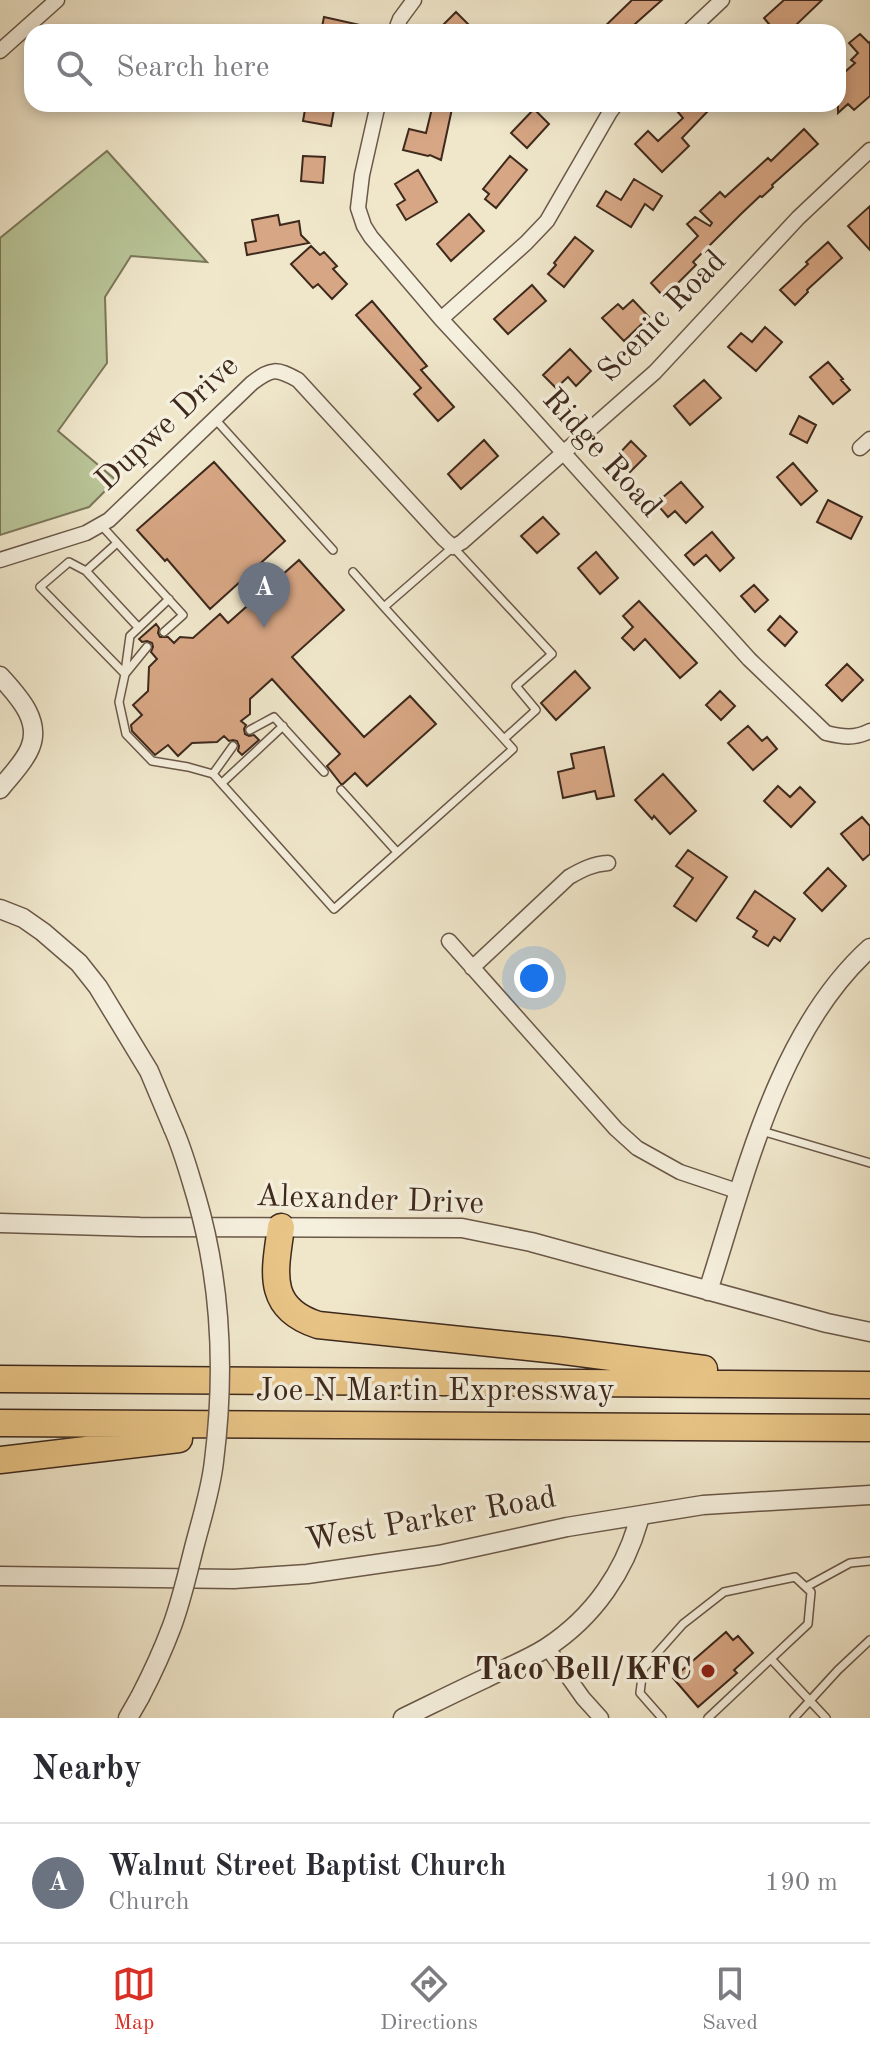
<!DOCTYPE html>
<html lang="en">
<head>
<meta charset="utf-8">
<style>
	body { margin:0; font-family:"Old Standard TT",serif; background:#f2f2f3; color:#2b2b33 }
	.you { position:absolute; left:534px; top:978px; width:28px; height:28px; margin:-20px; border:6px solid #fff; border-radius:50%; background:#1a73e8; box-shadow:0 0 0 12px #1a73e833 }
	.badge { display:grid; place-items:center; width:52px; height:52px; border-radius:50%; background:#d93025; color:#fff; font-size:26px; font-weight:700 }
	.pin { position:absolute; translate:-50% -66px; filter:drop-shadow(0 2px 4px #0008) }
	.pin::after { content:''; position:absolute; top:42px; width:28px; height:24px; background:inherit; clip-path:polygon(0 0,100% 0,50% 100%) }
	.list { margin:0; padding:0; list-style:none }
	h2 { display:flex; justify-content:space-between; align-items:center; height:104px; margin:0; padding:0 32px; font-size:34px }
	h2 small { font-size:26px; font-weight:400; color:#7c7c81 }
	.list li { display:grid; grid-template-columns:52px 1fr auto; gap:24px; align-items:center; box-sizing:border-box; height:120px; padding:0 32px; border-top:2px solid #e1e1e2 }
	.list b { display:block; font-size:30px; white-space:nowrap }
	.list p { margin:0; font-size:26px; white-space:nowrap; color:#7c7c81 }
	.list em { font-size:26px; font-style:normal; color:#7c7c81 }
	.icon { flex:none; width:44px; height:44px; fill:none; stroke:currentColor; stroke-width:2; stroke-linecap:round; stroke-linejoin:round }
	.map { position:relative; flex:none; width:870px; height:1718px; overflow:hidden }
	.search { position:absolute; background:#fff; box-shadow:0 4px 12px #0003; left:24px; right:24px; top:24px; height:88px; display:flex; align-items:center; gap:20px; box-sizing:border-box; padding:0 28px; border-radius:24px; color:#7c7c81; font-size:30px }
	.sheet { height:224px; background:#fff }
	nav { display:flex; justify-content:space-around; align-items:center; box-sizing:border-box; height:112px; border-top:2px solid #e1e1e2; background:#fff; font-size:22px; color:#7c7c81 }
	nav a { display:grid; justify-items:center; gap:4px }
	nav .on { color:#d93025 }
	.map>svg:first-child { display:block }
	.green { fill:#b9c598; stroke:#7c775a; stroke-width:2 }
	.building { fill:#d7a684; stroke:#3e291d; stroke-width:2 }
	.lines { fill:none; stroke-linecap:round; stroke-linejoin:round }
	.service-casing { stroke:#6a5848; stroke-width:10 }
	.minor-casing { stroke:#6a5848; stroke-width:17 }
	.tertiary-casing { stroke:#6a5848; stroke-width:21 }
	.motorway-casing { stroke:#3e291d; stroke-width:29 }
	.service { stroke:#f5efdd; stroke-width:7 }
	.minor { stroke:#f5efdd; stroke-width:14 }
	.tertiary { stroke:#f5efdd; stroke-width:18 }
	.motorway { stroke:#e8c486; stroke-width:26 }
	.tertiary-bridge-casing { stroke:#6a5848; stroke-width:21; stroke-linecap:butt }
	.tertiary-bridge { stroke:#f5efdd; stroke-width:18 }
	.poi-dot { fill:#8f2418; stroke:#f5efdd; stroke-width:3 }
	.labels { text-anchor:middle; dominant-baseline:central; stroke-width:7; stroke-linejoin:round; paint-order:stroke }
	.street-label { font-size:32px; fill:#3e291d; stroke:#f5efdd }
	.poi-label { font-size:32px; font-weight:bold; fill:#3e291d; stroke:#f5efdd; text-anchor:end }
</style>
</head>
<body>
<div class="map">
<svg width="870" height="1718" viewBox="0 0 870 1718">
	<rect width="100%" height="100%" fill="#f0e7cb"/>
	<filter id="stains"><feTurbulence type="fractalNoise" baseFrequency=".0025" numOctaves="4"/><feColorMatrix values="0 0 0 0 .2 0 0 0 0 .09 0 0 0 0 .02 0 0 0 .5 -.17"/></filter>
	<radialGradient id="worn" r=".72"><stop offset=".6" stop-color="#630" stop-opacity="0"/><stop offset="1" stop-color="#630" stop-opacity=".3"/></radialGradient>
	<path class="green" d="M107,151L207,262L131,256L105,297L107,363L58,431L116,480L89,507L0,535V238Z"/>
	<path class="building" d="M632,0H662L626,32H599Z
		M784,0H822L797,24L804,32H760L769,24L764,18Z
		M456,12L476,32H436Z
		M324,17L369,27V32H321Z
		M860,34L869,43L870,42V96L854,110L848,104L838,113V78L855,63L851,60L858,53L849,43Z
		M306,104H335L331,126L303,121Z
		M433,104H453L441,160L430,155L428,156L403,150L409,129L426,133Z
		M684,104H701L708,111L682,138L689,146L662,172L635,144L648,131L658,141L683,118L677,111Z
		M534,109L549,124L527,148L511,133Z
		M804,129L818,144L772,185L773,187L762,197L760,196L741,214L693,262L696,265L664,297L651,283L698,236L687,224L695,217L710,226L712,223L700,211L720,192L725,197L768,158L771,161Z
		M303,156L325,157L323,183L301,181Z
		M510,156L527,170L496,208L485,199L489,194L483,189Z
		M418,170L437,202L406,220L397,205L405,200L395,184Z
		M634,179L662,196L653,210L645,204L631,227L597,206L606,191L621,200Z
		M870,206V250L848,226Z
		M469,214L484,231L451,261L437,244Z
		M278,215L280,225L299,221L301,235L309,243L247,255L245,243L256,241L252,220Z
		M575,237L593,251L564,287L548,274L556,265L554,263Z
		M828,242L842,258L807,290L808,292L795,305L780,290L808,264L806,262Z
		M311,246L320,255L324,252L337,266L333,269L347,284L332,299L318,284L313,288L291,264Z
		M532,285L546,301L508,334L494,319Z
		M633,300L649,317L624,341L602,318L618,304L623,309Z
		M372,301L427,366L421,370L454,407L438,421L414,394L421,388L356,315Z
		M765,327L782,342L756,371L728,347L741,333L752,342Z
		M570,349L591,371L576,386L568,377L556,388L543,375Z
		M828,362L843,379L841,380L850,390L833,404L810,377Z
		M704,380L721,398L690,425L674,406Z
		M799,416L816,425L807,443L790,434Z
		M484,440L498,456L461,489L448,474Z
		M631,441L646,456L630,472L616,457Z
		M214,462L285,541L210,609L167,559L165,561L137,530Z
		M793,463L817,491L801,505L777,477Z
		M681,482L703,507L686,523L675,511L668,517L656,503Z
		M828,500L862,517L851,539L817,522Z
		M543,517L559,534L537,553L521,536Z
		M712,532L734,558L720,571L706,555L694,565L685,555Z
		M596,552L618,578L600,594L578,568Z
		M299,560L344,610L292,657L364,737L410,696L436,724L367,786L355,773L343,784H341L327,766L340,754L272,679L250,699V714L241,721L246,725L244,729L245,734L249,736L254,735L259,740L242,755L238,751L239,746L237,741L233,740L229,741L224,736L217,742L192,743L178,756L168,745L155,755L132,731L131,725L142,715L133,705L148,691L149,667L157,659L151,652L153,647L152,643L147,641L142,642L139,639L156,624L159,628L158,633L160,637H168L174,643L180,637L193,638L220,614L228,623Z
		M754,585L768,600L755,612L741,596Z
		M639,601L697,663L680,678L645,639L634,650L622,638L633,627L623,616Z
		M780,616L797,632L785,646L768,630Z
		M847,664L863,680L842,701L826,685Z
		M575,671L590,688L556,720L541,703Z
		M720,691L735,706L721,720L706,705Z
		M748,726L762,741L767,737L777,749L753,770L728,743Z
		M604,747L614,796L597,799L595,791L563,798L558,772L574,768L571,754Z
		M663,774L696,811L670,834L654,816L652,819L635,800Z
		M778,786L790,797L800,787L815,802L791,827L764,801Z
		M862,817L870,826V854L863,860L841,834Z
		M688,850L727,877L696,921L674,906L693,878L676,866Z
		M828,868L846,886L822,911L804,893Z
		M755,891L795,919L780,941L774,937L768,946L753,937L757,931L737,918Z
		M726,1632L733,1640L738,1636L753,1653L734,1670L737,1673L698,1707L673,1678Z"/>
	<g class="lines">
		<g class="service-casing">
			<path id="service" d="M215,419L333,550
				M101,525L183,615L164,632
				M117,543L86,571L69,562L40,587L125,674
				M86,571L138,627
				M353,572L384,607L453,547L552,654L516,686L536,710L504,739
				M147,647L125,674L119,702L126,734L152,761L188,767L213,774L334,909L513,749L384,607
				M125,672L130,636L169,599
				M250,730L274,717L324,772
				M213,774L233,746
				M222,783L283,726
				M341,790L397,852
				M762,1131L870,1163
				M806,1587L850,1563L870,1561
				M771,1659L826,1718
				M662,1718L640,1693L643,1669L683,1624L724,1592L795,1577L811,1592L808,1624L708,1718
				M794,1718L838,1670L870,1640"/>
		</g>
		<g class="minor-casing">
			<path id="minor" d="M395,32L400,19L414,0
				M688,32L722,0
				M0,51L57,0
				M378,104L362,175L358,208L364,226L371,237L441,319L516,400L749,659L826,733C843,737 854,739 870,731
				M441,319L526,243L547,221L610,112L616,104
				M860,448L870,439
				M0,560L86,533L109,520L252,383C272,368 276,368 298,380L444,539L453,547L462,542L655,372L798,218L870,150
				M449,941L616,1129L637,1148L680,1172L740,1192
				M472,968L569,877C583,869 593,864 608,863
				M547,1647L583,1698L601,1718"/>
		</g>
		<g class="tertiary-casing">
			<path id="tertiary" d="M0,676C17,695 42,720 30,748C24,763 10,776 0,789
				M0,909L23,918L43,932L79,963L98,987L149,1071L173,1128
				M0,1223L140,1227L462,1228L531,1242L827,1323L870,1332
				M708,1291C745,1176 778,1031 870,948
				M0,1576L234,1579L307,1574L439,1555L567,1527L703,1505L870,1495
				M128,1718L140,1697
				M403,1718C430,1705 458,1691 486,1678C506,1668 527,1660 546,1648C594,1617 626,1570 640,1516"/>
		</g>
		<g class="motorway-casing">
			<path id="motorway" d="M281,1227C275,1271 265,1308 318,1325L557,1350L704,1369
				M0,1379L870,1385
				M0,1423L870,1428
				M0,1460L179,1439"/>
		</g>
		<use href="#service" class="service"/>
		<use href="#minor" class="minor"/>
		<use href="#tertiary" class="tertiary"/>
		<use href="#motorway" class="motorway"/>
		<g class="tertiary-bridge-casing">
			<path id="tertiary-bridge" d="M140,1697C152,1674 163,1650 172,1626C182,1599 188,1571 195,1544C202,1517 211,1489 214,1461C225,1373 221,1281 196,1196C189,1173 183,1150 173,1128"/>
		</g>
		<use href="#tertiary-bridge" class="tertiary-bridge"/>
	</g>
	<circle class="poi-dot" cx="708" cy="1671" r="8"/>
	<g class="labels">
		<g class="street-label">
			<text transform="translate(663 317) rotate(-46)">Scenic Road</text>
			<text transform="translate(168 424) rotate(-43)">Dupwe Drive</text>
			<text transform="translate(601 454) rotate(48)">Ridge Road</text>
			<text transform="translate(370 1201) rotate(2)">Alexander Drive</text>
			<text x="435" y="1392">Joe N Martin Expressway</text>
			<text transform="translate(431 1520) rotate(-10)">West Parker Road</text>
		</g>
		<g class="poi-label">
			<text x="692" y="1671">Taco Bell/KFC</text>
		</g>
	</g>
	<rect width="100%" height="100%" filter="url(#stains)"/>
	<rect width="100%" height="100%" fill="url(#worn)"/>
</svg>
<div class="you"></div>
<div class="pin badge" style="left:264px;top:628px;background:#6b7280">A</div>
<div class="search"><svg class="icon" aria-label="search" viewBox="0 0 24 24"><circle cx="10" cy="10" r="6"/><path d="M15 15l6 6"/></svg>Search here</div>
</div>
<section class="sheet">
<h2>Nearby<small></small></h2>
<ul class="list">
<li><span class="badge" style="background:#6b7280">A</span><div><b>Walnut Street Baptist Church</b><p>Church</p></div><em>190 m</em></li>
</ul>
</section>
<nav>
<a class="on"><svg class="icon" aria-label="map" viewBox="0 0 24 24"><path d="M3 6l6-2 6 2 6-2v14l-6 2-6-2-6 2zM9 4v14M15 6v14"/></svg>Map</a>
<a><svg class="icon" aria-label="directions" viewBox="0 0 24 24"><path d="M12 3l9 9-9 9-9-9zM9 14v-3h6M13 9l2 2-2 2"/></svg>Directions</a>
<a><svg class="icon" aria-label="saved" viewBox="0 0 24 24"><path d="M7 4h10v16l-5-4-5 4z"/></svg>Saved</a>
</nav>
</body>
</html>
